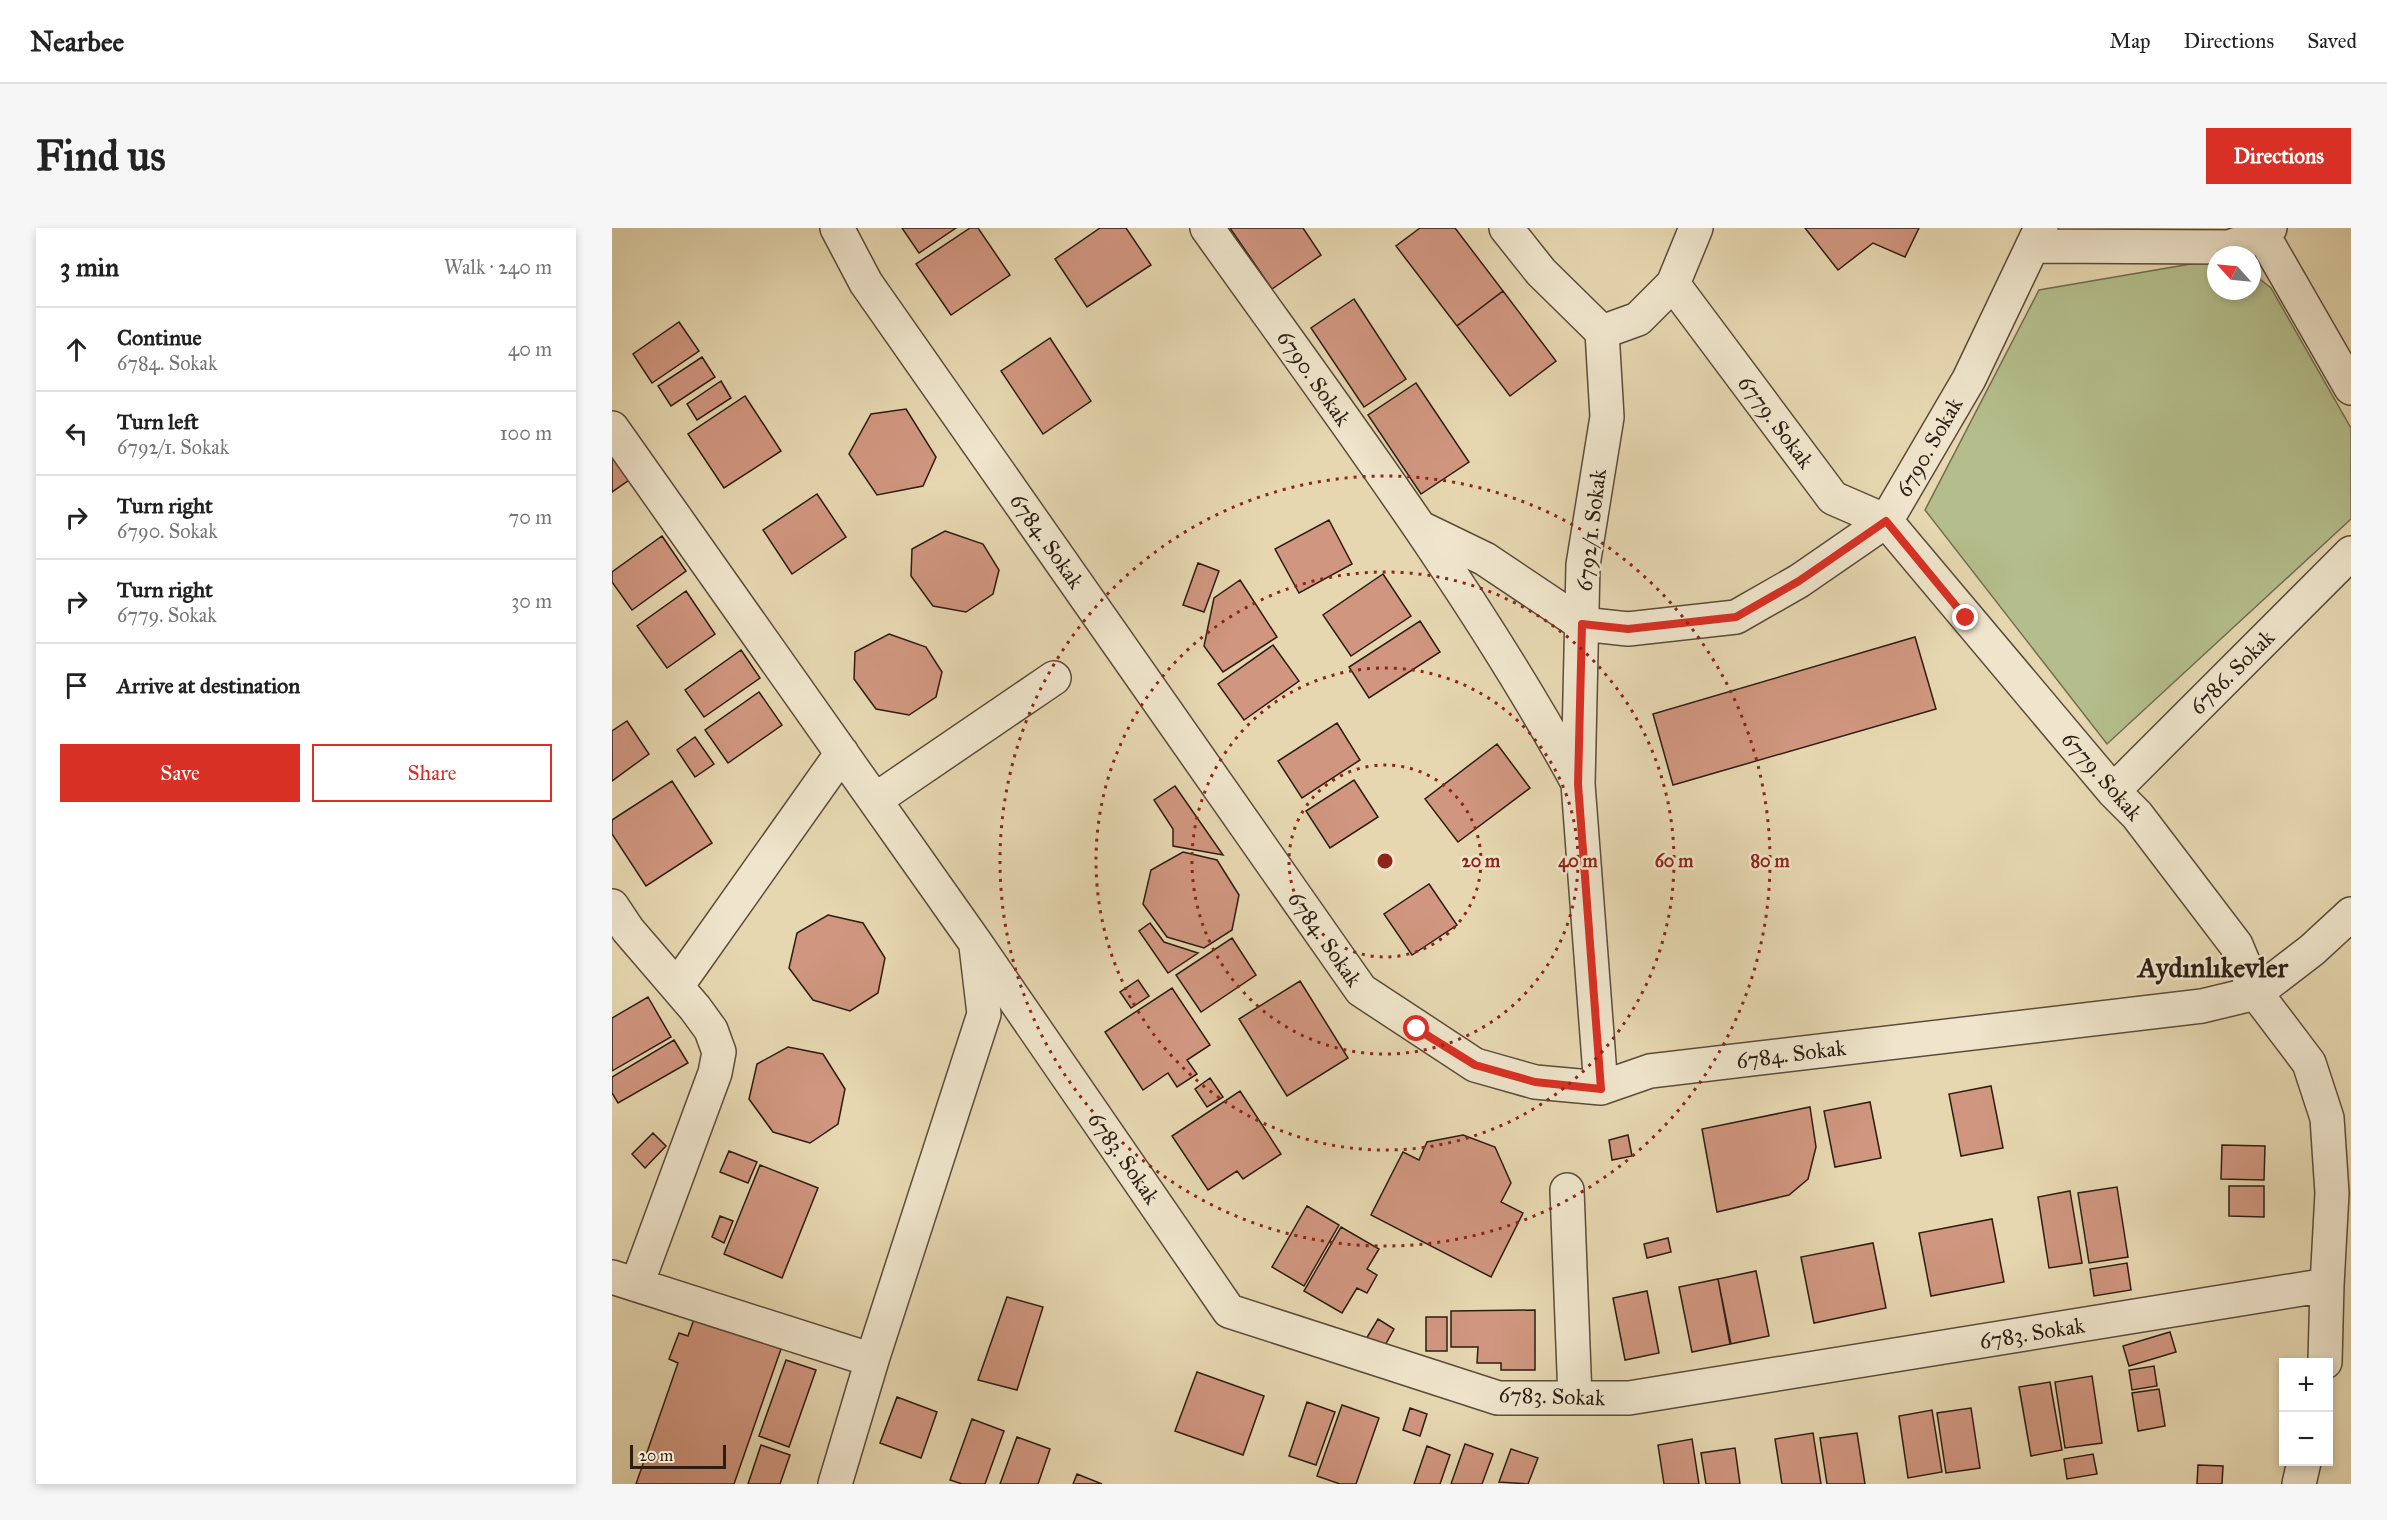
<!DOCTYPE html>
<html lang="en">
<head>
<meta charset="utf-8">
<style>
	body { margin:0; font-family:"IM FELL Great Primer",serif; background:#f6f6f6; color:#222 }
	.controls { position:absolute; right:18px; bottom:18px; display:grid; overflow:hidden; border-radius:0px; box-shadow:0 3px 9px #0003 }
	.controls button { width:54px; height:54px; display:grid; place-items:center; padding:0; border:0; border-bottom:2px solid #e0e0e0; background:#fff; color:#222; font:30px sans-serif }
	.compass { position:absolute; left:1595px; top:18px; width:54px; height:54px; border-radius:50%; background:#fff; box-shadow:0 3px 9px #0003; rotate:297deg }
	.scale { position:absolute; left:18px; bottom:15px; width:96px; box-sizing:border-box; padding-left:6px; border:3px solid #2d1d13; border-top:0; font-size:16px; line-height:21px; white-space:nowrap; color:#2d1d13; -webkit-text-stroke:4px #efe5cc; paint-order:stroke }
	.stop { position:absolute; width:18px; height:18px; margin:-14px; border:4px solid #d93025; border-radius:50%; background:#fff }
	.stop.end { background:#d93025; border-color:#fff; box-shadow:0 2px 6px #0008 }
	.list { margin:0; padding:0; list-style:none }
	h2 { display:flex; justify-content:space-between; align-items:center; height:78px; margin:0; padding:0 24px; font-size:26px }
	h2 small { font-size:20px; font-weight:400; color:#767676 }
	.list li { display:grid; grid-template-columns:39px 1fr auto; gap:18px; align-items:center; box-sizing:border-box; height:84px; padding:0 24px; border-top:2px solid #e0e0e0 }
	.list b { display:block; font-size:22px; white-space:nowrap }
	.list p { margin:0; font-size:20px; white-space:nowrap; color:#767676 }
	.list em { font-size:20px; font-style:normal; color:#767676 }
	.actions { display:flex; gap:12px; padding:18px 24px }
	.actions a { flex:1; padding:14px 0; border:2px solid #d93025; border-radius:0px; text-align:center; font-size:21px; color:#d93025 }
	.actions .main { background:#d93025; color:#fff }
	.icon { flex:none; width:33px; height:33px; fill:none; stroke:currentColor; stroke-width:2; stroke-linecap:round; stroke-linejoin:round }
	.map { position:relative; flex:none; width:1739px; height:1256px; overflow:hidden; border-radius:0px }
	header { display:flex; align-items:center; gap:36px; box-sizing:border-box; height:84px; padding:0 30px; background:#fff; border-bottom:2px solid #e0e0e0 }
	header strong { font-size:28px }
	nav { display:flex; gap:33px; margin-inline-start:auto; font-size:21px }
	.intro { display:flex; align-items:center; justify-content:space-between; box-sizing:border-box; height:144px; padding:0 36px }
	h1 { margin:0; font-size:42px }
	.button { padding:15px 27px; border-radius:0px; background:#d93025; color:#fff; font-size:21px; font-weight:700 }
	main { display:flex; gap:36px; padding:0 36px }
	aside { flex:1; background:#fff; border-radius:0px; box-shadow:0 3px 9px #0003 }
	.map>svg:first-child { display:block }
	.green { fill:#b4be8c; stroke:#706e50; stroke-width:1.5 }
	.building { fill:#d0967f; stroke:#2d1d13; stroke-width:1.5 }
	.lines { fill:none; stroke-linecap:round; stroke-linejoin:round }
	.minor-casing { stroke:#5b4c3a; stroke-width:36 }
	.minor { stroke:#efe5cc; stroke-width:33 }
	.route { stroke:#d93025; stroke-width:8 }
	.ring { fill:none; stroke:#8f2418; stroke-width:3; stroke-dasharray:3 6 }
	.labels { text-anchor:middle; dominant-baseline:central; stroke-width:5; stroke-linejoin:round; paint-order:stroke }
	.street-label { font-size:22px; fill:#2d1d13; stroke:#efe5cc }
	.district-label { font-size:28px; font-weight:bold; fill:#2d1d13; stroke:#efe5cc }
	.centre { fill:#8f2418; stroke:#efe5cc; stroke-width:3 }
	.ring-label { font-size:18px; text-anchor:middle; font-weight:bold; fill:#8f2418; stroke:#efe5cc; stroke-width:5; stroke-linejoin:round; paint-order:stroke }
</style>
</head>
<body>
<header>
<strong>Nearbee</strong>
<nav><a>Map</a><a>Directions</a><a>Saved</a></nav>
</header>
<div class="intro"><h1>Find us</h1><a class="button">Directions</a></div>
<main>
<aside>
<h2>3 min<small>Walk · 240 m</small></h2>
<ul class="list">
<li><svg class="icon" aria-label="ahead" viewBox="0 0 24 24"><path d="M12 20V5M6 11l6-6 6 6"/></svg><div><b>Continue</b><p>6784. Sokak</p></div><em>40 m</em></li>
<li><svg class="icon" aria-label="left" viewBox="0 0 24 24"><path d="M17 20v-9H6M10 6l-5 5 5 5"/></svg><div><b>Turn left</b><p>6792/1. Sokak</p></div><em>100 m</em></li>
<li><svg class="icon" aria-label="right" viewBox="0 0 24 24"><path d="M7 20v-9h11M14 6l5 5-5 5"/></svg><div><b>Turn right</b><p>6790. Sokak</p></div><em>70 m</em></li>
<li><svg class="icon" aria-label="right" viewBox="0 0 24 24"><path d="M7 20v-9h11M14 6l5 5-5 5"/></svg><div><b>Turn right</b><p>6779. Sokak</p></div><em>30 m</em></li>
<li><svg class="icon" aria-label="arrive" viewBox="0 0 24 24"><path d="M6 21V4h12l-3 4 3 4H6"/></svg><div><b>Arrive at destination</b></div></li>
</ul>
<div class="actions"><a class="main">Save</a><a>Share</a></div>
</aside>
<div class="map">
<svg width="1739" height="1256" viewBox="0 0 1739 1256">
	<rect width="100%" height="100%" fill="#e6d7b0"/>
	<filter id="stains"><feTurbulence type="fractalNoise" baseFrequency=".00333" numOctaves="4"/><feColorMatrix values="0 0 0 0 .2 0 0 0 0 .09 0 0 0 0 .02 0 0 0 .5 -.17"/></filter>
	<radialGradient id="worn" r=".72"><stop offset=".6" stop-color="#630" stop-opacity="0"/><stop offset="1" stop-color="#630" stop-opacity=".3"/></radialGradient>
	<path class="green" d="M1602,32H1604V63H1640V45L1659,60L1739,200V291L1495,516L1313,282L1427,62Z"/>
	<path class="building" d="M290,0H344L307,25Z
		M358,0H366L398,47L339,87L304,36Z
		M488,0H514L539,37L475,79L443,31Z
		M618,0H691L709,27L660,61Z
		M808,0H843L891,63L845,98L784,18Z
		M1193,0H1307L1293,29L1261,15L1226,42Z
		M891,63L944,133L898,168L845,98Z
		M742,71L794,151L752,179L699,100Z
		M67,94L87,123L40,155L21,126Z
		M438,110L479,173L431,206L389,143Z
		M90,129L103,149L59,178L46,158Z
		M109,153L119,170L85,192L75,176Z
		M804,155L857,234L809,266L756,187Z
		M133,168L169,223L112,260L76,206Z
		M294,181L324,229L311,258L265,267L237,226L259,186Z
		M0,221L20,250L0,264Z
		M205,266L234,309L180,346L151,302Z
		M717,292L740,336L687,365L663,321Z
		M333,303L371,316L387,342L381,366L354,384L321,378L299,348L300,321Z
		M50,308L74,343L20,382L0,354V344Z
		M586,335L607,343L592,384L571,377Z
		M771,346L799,388L739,428L711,387Z
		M628,352L665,409L611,444L592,418L602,370Z
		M74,363L103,406L55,440L25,398Z
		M808,393L828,424L757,470L737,439Z
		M277,406L314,419L330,444L324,469L297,487L264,481L242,451L243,424Z
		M1303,409L1324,481L1061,557L1041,486Z
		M661,417L687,453L632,492L606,456Z
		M129,422L148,450L92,489L73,462Z
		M147,464L170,497L116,535L93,502Z
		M15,493L37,526L0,553V503Z
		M725,495L748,532L690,570L666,533Z
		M83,509L102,536L83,549L65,522Z
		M885,516L918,560L846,614L813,571Z
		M742,552L766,589L718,620L694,583Z
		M60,553L100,615L34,658L0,606V592Z
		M563,558L611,627L561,618V601L542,572Z
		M571,624L605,632L627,667L620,702L592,720L555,709L531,676L539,642Z
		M817,656L845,697L800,727L772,686Z
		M216,687L251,695L273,730L266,765L238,783L201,772L177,740L185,705Z
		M538,695L552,714L586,725L556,745L527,703Z
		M620,710L644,747L589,784L564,747Z
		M526,752L537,768L519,780L508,764Z
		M688,753L736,830L675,868L627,791Z
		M560,760L598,817L575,832L585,846L565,859L556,845L531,862L493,804Z
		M36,769L59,809L0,843V790Z
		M62,812L76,835L6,875L0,865V849Z
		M176,819L211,826L233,861L226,896L198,915L161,904L137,871L145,836Z
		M598,850L611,869L595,879L583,861Z
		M1379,858L1391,920L1349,928L1337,866Z
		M628,863L669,926L631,951L625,943L596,962L560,908Z
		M1258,874L1269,930L1223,939L1212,883Z
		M1198,879L1204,919L1196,951L1177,967L1105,984L1090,901Z
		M41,905L54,918L33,940L20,926Z
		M851,907L883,919L899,955L889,974L911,985L879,1049L759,987L791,924L807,932L815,914Z
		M1016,907L1020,928L1000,932L997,912Z
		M1610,917L1653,918L1652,952L1609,951Z
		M117,923L145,934L136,955L108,944Z
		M148,937L206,960L170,1050L112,1026Z
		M1617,958H1652V989L1617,988Z
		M1505,959L1516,1029L1477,1035L1466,965Z
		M1458,963L1470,1035L1437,1040L1426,969Z
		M695,978L727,997L692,1058L660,1039Z
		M108,988L121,993L112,1015L100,1009Z
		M1380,991L1392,1054L1319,1068L1307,1005Z
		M729,999L767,1021L755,1041L765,1047L755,1065L745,1060L730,1085L692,1063Z
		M1056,1010L1059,1024L1035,1030L1032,1016Z
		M1261,1015L1274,1080L1202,1095L1189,1029Z
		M1515,1035L1519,1062L1482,1068L1478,1041Z
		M1144,1043L1157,1108L1118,1116L1106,1051Z
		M1106,1051L1119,1116L1080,1124L1067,1059Z
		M1035,1063L1047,1125L1013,1132L1001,1070Z
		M395,1069L431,1079L405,1162L366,1152Z
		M923,1082V1142H889V1135H865L866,1119H839V1083Z
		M814,1089H835V1123H814Z
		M82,1091L169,1121L122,1256H24L66,1135L57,1131L67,1105L76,1108Z
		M766,1091L782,1101L771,1121L754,1111Z
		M1558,1104L1564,1124L1517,1138L1511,1118Z
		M174,1132L204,1142L177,1219L147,1208Z
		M1542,1138L1545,1158L1520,1162L1517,1142Z
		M585,1144L652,1168L631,1227L563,1203Z
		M1480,1148L1490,1215L1453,1220L1443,1154Z
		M1438,1154L1450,1222L1419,1228L1407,1159Z
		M1547,1161L1553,1198L1526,1203L1520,1165Z
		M285,1169L325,1184L309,1230L268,1215Z
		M695,1174L723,1184L704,1237L677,1228Z
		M730,1177L767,1190L744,1256H728L705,1248Z
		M798,1180L815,1186L808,1208L791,1202Z
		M1359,1180L1368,1240L1334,1245L1325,1185Z
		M1320,1182L1330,1244L1296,1250L1287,1188Z
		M360,1191L392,1203L373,1256H350L338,1252Z
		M1201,1205L1209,1256H1170L1163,1211Z
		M1245,1205L1253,1256H1215L1208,1210Z
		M405,1209L438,1221L426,1256H388Z
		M1080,1211L1087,1256H1052L1046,1217Z
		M853,1216L881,1226L870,1256H839Z
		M149,1217L178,1227L168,1256H136Z
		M815,1218L838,1227L828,1256H802Z
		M1123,1220L1128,1256H1094L1089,1225Z
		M899,1221L926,1230L916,1256L887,1254Z
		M1481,1226L1485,1246L1455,1251L1452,1231Z
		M1586,1237L1611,1238L1610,1256H1585Z
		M465,1246L490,1256H461Z"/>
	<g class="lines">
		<g class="minor-casing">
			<path id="minor" d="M225,0L254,55L749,762L863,837L923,854L989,860L1038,843L1590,778L1644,765L1700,722L1739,686
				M595,0C724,181 859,359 966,555
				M894,0L929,44L990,104L1026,91L1061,56L1084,0
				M1651,7L1739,160
				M1422,18L1617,19L1651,7L1658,0
				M1061,56L1221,270L1274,293L1501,563L1525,587L1624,717L1644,765L1697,835L1715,890L1720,965L1715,1057L1713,1134
				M0,200L363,714L617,1083L886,1170H1017L1715,1057
				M809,300L873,331L970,396L1016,401L1124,389L1187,353L1274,293L1357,151L1429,0
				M1501,563L1739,325
				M263,572L442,450
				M0,678L16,702L83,780L99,802L107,824L103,845L25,1056
				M65,758L230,525
				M989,860L966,556L971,337L995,189L990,104
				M955,962L963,1170
				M0,1049L260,1132
				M223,1256L260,1132L372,786L364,718
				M1687,1256L1692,1234"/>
		</g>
		<use href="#minor" class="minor"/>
	</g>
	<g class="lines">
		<path class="route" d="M805,801L863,837L923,854L989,861L966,556L970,396L1016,401L1124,389L1187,353L1274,293L1354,390"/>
	</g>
	<g class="ring">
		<circle cx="773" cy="633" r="96"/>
		<circle cx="773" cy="633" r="193"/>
		<circle cx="773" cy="633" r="289"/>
		<circle cx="773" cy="633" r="385"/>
	</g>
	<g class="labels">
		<g class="street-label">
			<text transform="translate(702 150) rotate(55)">6790. Sokak</text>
			<text transform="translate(1164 194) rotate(53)">6779. Sokak</text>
			<text transform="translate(1317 219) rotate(-60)">6790. Sokak</text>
			<text transform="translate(979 302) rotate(-83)">6792/1. Sokak</text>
			<text transform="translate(435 313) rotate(55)">6784. Sokak</text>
			<text transform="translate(1620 444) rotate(-45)">6786. Sokak</text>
			<text transform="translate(1490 548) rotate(49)">6779. Sokak</text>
			<text transform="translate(713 711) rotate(55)">6784. Sokak</text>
			<text transform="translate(1179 826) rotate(-7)">6784. Sokak</text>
			<text transform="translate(512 930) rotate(55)">6783. Sokak</text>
			<text transform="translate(1420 1105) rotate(-9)">6783. Sokak</text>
			<text transform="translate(940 1168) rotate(2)">6783. Sokak</text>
		</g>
		<g class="district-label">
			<text x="1601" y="739">Aydınlıkevler</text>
		</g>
	</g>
	<circle cx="773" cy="633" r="9" class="centre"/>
	<g class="ring-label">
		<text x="869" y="639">20 m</text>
		<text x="966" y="639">40 m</text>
		<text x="1062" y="639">60 m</text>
		<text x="1158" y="639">80 m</text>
	</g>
	<rect width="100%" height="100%" filter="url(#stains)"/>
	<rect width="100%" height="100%" fill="url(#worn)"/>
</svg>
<div class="controls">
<button>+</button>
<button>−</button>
</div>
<svg class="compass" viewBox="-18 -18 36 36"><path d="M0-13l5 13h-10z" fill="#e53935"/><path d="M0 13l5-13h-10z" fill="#767676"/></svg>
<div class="scale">20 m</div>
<div class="stop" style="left:805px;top:801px"></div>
<div class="stop end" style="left:1354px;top:390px"></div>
</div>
</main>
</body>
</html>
